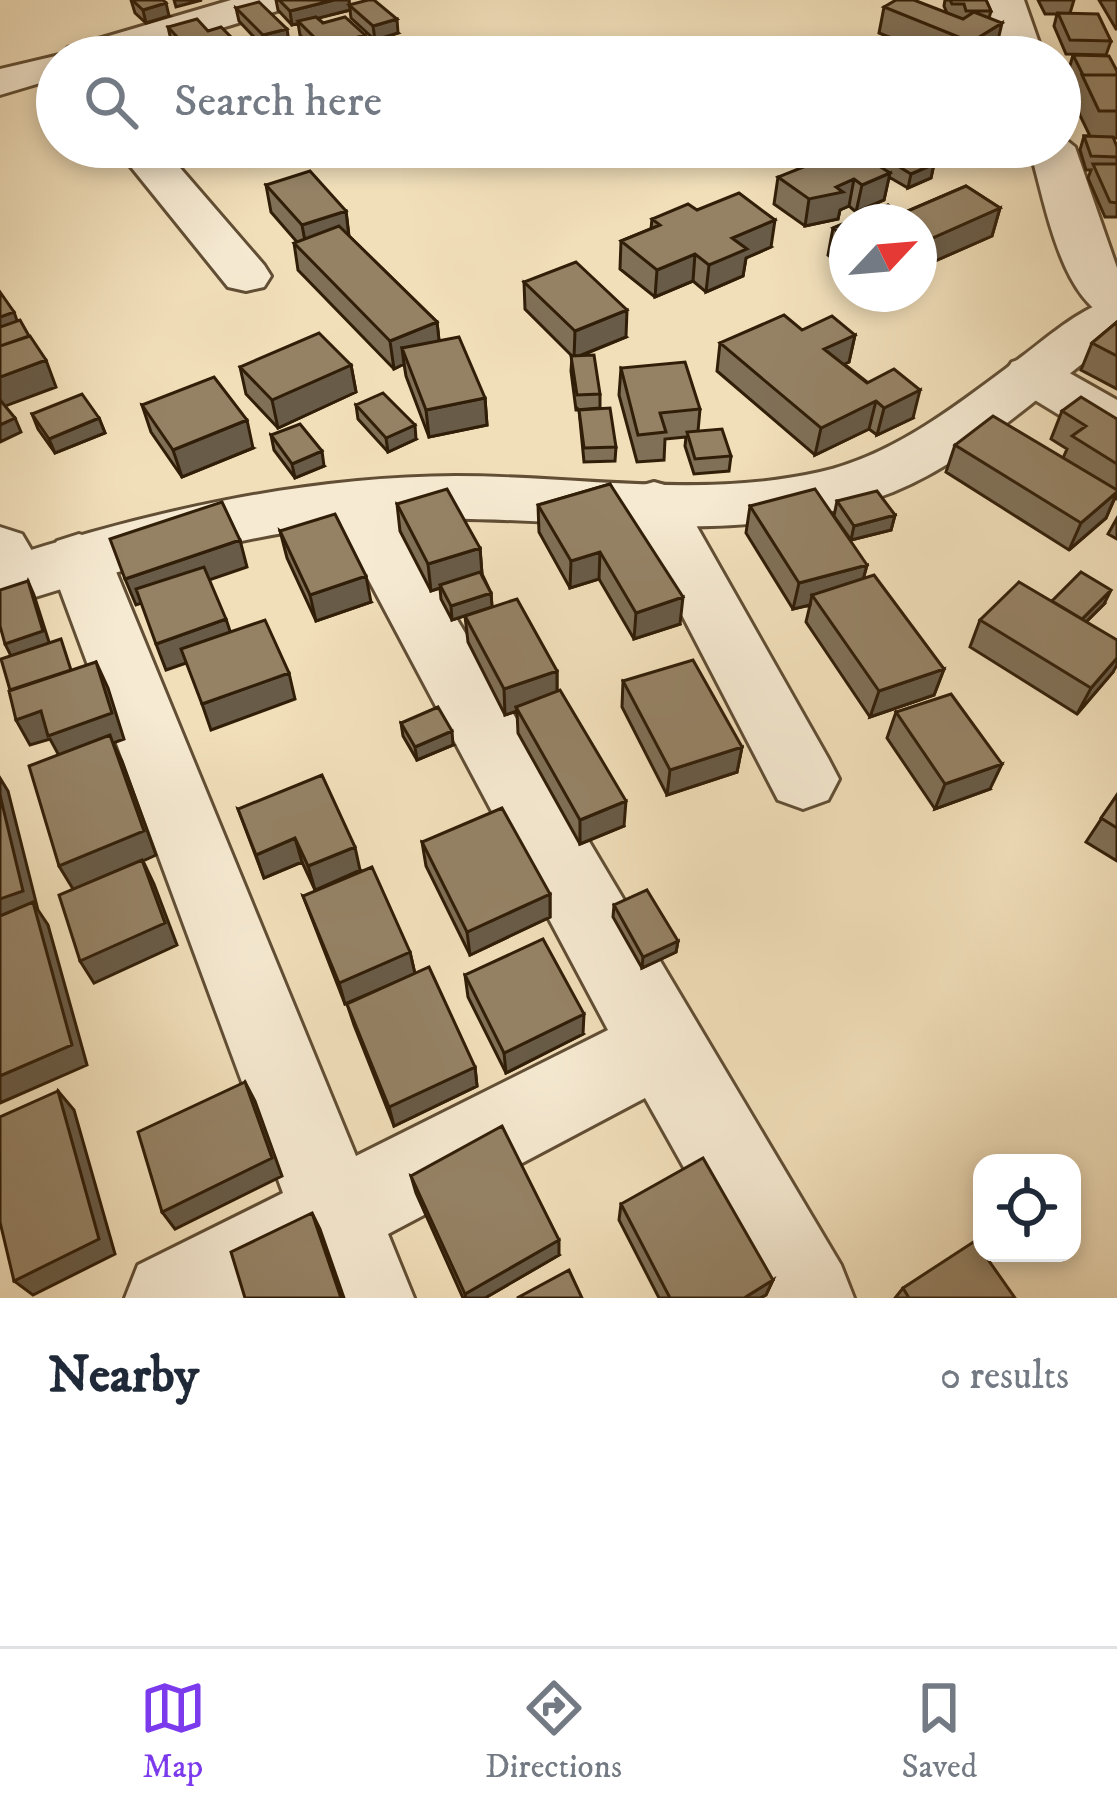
<!DOCTYPE html>
<html lang="en">
<head>
<meta charset="utf-8">
<style>
	body { margin:0; font-family:"IM FELL DW Pica",serif; background:#f2f2f3; color:#1f2937 }
	.controls { position:absolute; right:36px; bottom:36px; display:grid; overflow:hidden; border-radius:24px; box-shadow:0 6px 18px #0003 }
	.controls button { width:108px; height:108px; display:grid; place-items:center; padding:0; border:0; border-bottom:3px solid #e0e1e3; background:#fff; color:#1f2937; font:60px sans-serif }
	.compass { position:absolute; left:829px; top:204px; width:108px; height:108px; border-radius:50%; background:#fff; box-shadow:0 6px 18px #0003; rotate:64deg }
	.list { margin:0; padding:0; list-style:none }
	h2 { display:flex; justify-content:space-between; align-items:center; height:156px; margin:0; padding:0 48px; font-size:51px }
	h2 small { font-size:39px; font-weight:400; color:#747a83 }
	.icon { flex:none; width:66px; height:66px; fill:none; stroke:currentColor; stroke-width:2; stroke-linecap:round; stroke-linejoin:round }
	.map { position:relative; flex:none; width:1117px; height:1298px; overflow:hidden }
	.search { position:absolute; background:#fff; box-shadow:0 6px 18px #0003; left:36px; right:36px; top:36px; height:132px; display:flex; align-items:center; gap:30px; box-sizing:border-box; padding:0 42px; border-radius:66px; color:#747a83; font-size:45px }
	.sheet { height:348px; background:#fff }
	nav { display:flex; justify-content:space-around; align-items:center; box-sizing:border-box; height:168px; border-top:3px solid #e0e1e3; background:#fff; font-size:33px; color:#747a83 }
	nav a { display:grid; justify-items:center; gap:6px }
	nav .on { color:#7c3aed }
	.map>svg:first-child { display:block }
	.lines { fill:none; stroke-linecap:round; stroke-linejoin:round }
	.minor-casing { stroke:#614e34; stroke-width:6 }
	.tertiary-casing { stroke:#614e34; stroke-width:6 }
	.minor { fill:#f6ead2; fill-rule:evenodd }
	.tertiary { fill:#f6ead2; fill-rule:evenodd }
	.wall { fill:#807057; stroke:#311e08; stroke-width:3 }
	.shaded-wall { fill:#685b47; stroke:#311e08; stroke-width:3 }
	.building { fill:#958265; stroke:#311e08; stroke-width:3 }
</style>
</head>
<body>
<div class="map">
<svg width="1117" height="1298" viewBox="0 0 1117 1298">
	<rect width="100%" height="100%" fill="#f1dfba"/>
	<filter id="stains"><feTurbulence type="fractalNoise" baseFrequency=".00167" numOctaves="4"/><feColorMatrix values="0 0 0 0 .2 0 0 0 0 .09 0 0 0 0 .02 0 0 0 .5 -.17"/></filter>
	<radialGradient id="worn" r=".72"><stop offset=".6" stop-color="#630" stop-opacity="0"/><stop offset="1" stop-color="#630" stop-opacity=".3"/></radialGradient>
	<g class="lines">
		<g class="minor-casing">
			<path id="minor" d="M231,0H293L287,8L127,57H57V78L0,95V69L64,54L68,48Z
				M984,0H1024L1044,57H1002Z
				M1060,135L1075,147L1117,268V321C1060,306 1045,199 1029,147H1060Z
				M115,147H162L264,265L271,276L264,287L246,291L228,287Z
				M1031,356L1050,362L1117,400V444L1097,438L1012,386L1004,374L1012,362Z
				M654,482L675,488L828,758L839,779L828,800L803,809L778,800L624,503L633,488Z
				M359,484L380,490L841,1265L854,1298H757L645,1098L388,1234L414,1298H322L313,1274L266,1298H125L138,1265L283,1193L48,557L57,541L79,534L101,541L110,557L356,1156L608,1030L329,505L338,490Z
				M0,527L22,534L48,578L38,595L16,601L0,596Z"/>
		</g>
		<g class="tertiary-casing">
			<path id="tertiary" d="M1117,298V338C1043,390 978,457 893,492C735,555 562,511 398,520C259,527 131,567 0,608V560C147,512 300,477 456,476C576,476 701,499 820,472C898,454 962,401 1024,355C1053,333 1082,307 1117,298Z"/>
		</g>
		<use href="#minor" class="minor"/>
		<use href="#tertiary" class="tertiary"/>
	</g>
	<path class="wall" d="M131,0L169,16L146,23L135,13Z
		M276,0H349V5L398,33L375,40L351,18L350,10L317,18L323,23L367,48L337,57H323L300,35L298,23L292,25L278,10Z
		M945,0H986L991,11L989,18L996,49L983,57H938L879,33L884,7L947,13L944,6Z
		M1038,0H1074L1070,13L1111,41L1106,55L1066,54L1054,26L1057,14H1045Z
		M1099,0H1117V29H1116Z
		M236,8L289,42L265,49L239,21Z
		M168,27L208,31L236,53L220,57H186L171,40Z
		M812,49L864,57H811Z
		M1073,55L1117,71V138H1113L1117,147V217H1105L1088,178L1091,170H1086L1080,150L1084,136H1090L1073,101L1078,87L1069,69Z
		M875,152L934,164L931,178L908,188L889,177L884,200L856,212L849,206L840,210L838,219L805,226L774,204L778,177L872,162Z
		M266,185L346,211L349,236L437,322L439,341L485,398L487,425L429,437L406,376L404,364L394,369L298,270L294,243L297,242L271,212Z
		M966,186L1000,208L992,236L919,268V222H847V269L828,255L833,228L888,205L901,214Z
		M697,210L771,247L746,258L743,276L706,292L693,281L655,297L620,269L621,241L651,229L652,219Z
		M524,282L626,337L580,356L600,394V408L576,410L571,371L572,356L525,309Z
		M881,294H910L891,302Z
		M1117,322V389L1081,370L1092,343Z
		M802,330L855,335L849,362L844,364L913,418L877,435L869,429L815,455L717,371L720,343Z
		M351,365L356,392L278,428L246,394L240,367Z
		M621,368L700,409L698,431L731,456L729,471L694,474L685,446L686,437L665,439L664,460L637,462L619,395Z
		M142,405L253,448L182,477L151,432Z
		M356,405L416,439L388,452L358,419Z
		M579,410L616,447L615,461L584,462Z
		M1062,411L1117,419V499L1115,498L1106,518L1069,550L946,472L955,445L1063,458L1067,449L1051,439Z
		M32,414L99,418L105,433L55,453L38,429Z
		M271,435L324,466L295,478L274,450Z
		M610,484L680,624L634,639L599,579L570,588L539,532L538,505Z
		M837,501L895,515L891,530L851,540L834,516Z
		M397,504L480,548L482,574L491,593L492,607L452,620L441,599L440,588L431,591L400,531Z
		M750,506L867,565L863,579L944,669L934,695L870,717L806,622L810,605L793,609L746,533Z
		M1117,518V539L1108,534Z
		M280,531L371,602L316,621L287,558Z
		M1051,601L1104,604L1086,622L1113,672L1077,714L970,647L980,620Z
		M465,616L557,671V692L624,826L580,844L518,733L517,711L505,715L468,642Z
		M623,681L742,747L737,772L667,795L622,707Z
		M896,712L990,789L935,809L887,738Z
		M401,723L453,745L417,760L403,736Z
		M1117,795V861L1086,842Z
		M238,809L360,870L315,890L302,862L264,878Z
		M422,842L550,894V917L470,955L426,866Z
		M303,896L410,952L415,974L345,1004Z
		M614,905L678,941L676,952L642,968L613,917Z
		M465,975L583,1034L506,1073L468,997Z
		M347,1004L475,1067L477,1086L394,1126L354,1025Z
		M411,1176L559,1255L485,1298H463L416,1193Z
		M621,1204L773,1280L766,1295L760,1298H659L619,1220Z
		M903,1288L1015,1298H895Z"/>
	<path class="shaded-wall" d="M174,0H202L176,7Z
		M334,0H349L350,10L292,25L290,11Z
		M166,3L169,16L146,23L143,10Z
		M397,19L398,33L375,40L373,26Z
		M1002,23L996,49L982,57H968L971,42Z
		M287,29L289,42L265,49L263,35Z
		M365,35L367,48L337,57H326L324,47Z
		M233,39L236,53L220,57H192L190,51Z
		M934,164L931,178L908,188L911,174Z
		M890,173L884,200L856,212L862,185Z
		M854,179L849,206L840,210L838,219L805,226L809,199Z
		M1000,208L992,236L919,268V244Z
		M346,211L349,238L307,252L302,225Z
		M775,220L771,247L746,258L743,276L706,292L709,265L732,238Z
		M695,254L693,281L655,297L657,270Z
		M893,294H910L891,302Z
		M627,310L626,337L574,358L575,331Z
		M14,312L19,326L0,333V317Z
		M437,322L440,349L402,348L404,364L394,369L390,341Z
		M855,335L849,362L819,376L824,349Z
		M46,360L56,387L0,408V377Z
		M351,365L356,392L278,428L272,400Z
		M920,390L913,418L877,435L884,408Z
		M485,398L487,425L429,437L426,410Z
		M876,401L869,429L815,455L821,428Z
		M15,418L21,432L0,442V425Z
		M99,418L105,433L55,453L49,439Z
		M247,420L253,448L182,477L173,450Z
		M415,425L416,439L388,452L386,438Z
		M322,451L324,466L295,478L292,464Z
		M1117,492L1106,518L1069,550L1081,523Z
		M895,515L891,530L851,540L854,526Z
		M240,540L247,567L136,605L125,579Z
		M480,548L482,574L431,591L428,564Z
		M600,552L599,579L570,588L571,561Z
		M867,565L860,591L812,595L810,605L793,609L799,583Z
		M366,576L371,602L316,621L310,595Z
		M28,581L34,595L50,645L12,658L5,644Z
		M1111,590L1104,604L1075,633L1082,619Z
		M491,593L492,607L452,620L451,606Z
		M683,597L680,624L634,639L636,613Z
		M226,619L235,646L166,670L156,644Z
		M1117,658V665L1113,672L1077,714L1091,688Z
		M96,662L108,688L124,739L113,743L122,761L156,855L143,861L154,884L177,945L94,983L80,961L73,889L59,866L62,761L50,739L30,745L16,720Z
		M944,669L934,695L870,717L879,691Z
		M557,671V697L516,707L517,711L505,715L504,689Z
		M289,673L295,699L211,730L202,704Z
		M452,731L453,745L417,760L415,747Z
		M742,747L737,772L667,795L670,770Z
		M1002,764L990,789L935,809L945,784Z
		M0,778L8,791L38,910L48,925L87,1065L0,1103Z
		M626,801L624,826L580,844V820Z
		M295,838L302,862L264,878L256,855Z
		M355,847L360,870L315,890L308,866Z
		M550,894V917L470,955L467,932Z
		M678,941L676,952L642,968L643,957Z
		M410,952L415,974L345,1004L339,983Z
		M584,1014L583,1034L506,1073L504,1053Z
		M475,1067L477,1086L394,1126L389,1107Z
		M245,1082L255,1101L282,1176L175,1229L162,1212Z
		M58,1091L74,1110L115,1254L33,1295L14,1281Z
		M312,1213L320,1229L344,1298H341Z
		M559,1240V1255L485,1298H466L465,1294Z
		M773,1280L766,1295L760,1298H744Z"/>
	<path class="building" d="M132,0H163L166,3L143,10Z
		M279,0H334L290,11Z
		M368,0H374L397,19L373,26L349,5Z
		M896,0H914L963,19L974,12L1002,23L971,42L884,7Z
		M950,0H986L991,11H966L964,4H952Z
		M259,2L287,29L263,35L236,8Z
		M1058,13L1098,14L1111,41L1070,40Z
		M316,17L323,23L345,17L365,35L324,47L298,21Z
		M197,19L208,31L221,27L233,39L190,51L168,27Z
		M828,39L865,54L859,57H832L812,49Z
		M152,40L171,57H118L112,52Z
		M1073,55L1109,56L1117,71V75H1083Z
		M1082,75H1117V111H1099Z
		M1084,136L1113,137L1117,147V157L1091,156Z
		M886,147H906L934,164L911,174L875,152Z
		M851,148L890,173L862,185L854,179L836,187L843,192L809,199L778,177Z
		M1093,164H1117V203L1110,202Z
		M310,171L346,211L302,225L266,185Z
		M966,186L1000,208L919,244V222H847V238L833,228L888,205L901,214Z
		M739,193L775,220L732,238L747,249L709,265L695,254L657,270L621,241L660,225L652,219L688,204L697,210Z
		M339,226L437,322L390,341L294,243Z
		M576,262L627,310L575,331L524,282Z
		M0,292L14,312L0,317Z
		M784,315L802,330L832,316L855,335L824,349L867,383L894,369L920,390L884,408L876,401L821,428L720,343Z
		M20,320L29,336L0,346V327Z
		M1117,322V356L1092,343Z
		M319,333L351,365L272,400L240,367Z
		M30,336L46,360L0,377V346Z
		M459,337L485,398L426,410L402,348Z
		M594,355L600,394L577,395L571,356Z
		M685,362L700,409L660,413L666,432L638,435L621,368Z
		M214,377L247,420L173,450L142,405Z
		M383,393L415,425L386,438L356,405Z
		M82,394L99,418L49,439L32,414Z
		M1081,397L1117,419V464L1072,436L1086,426L1062,411Z
		M1,401L15,418L0,425V402Z
		M610,408L616,447L584,448L579,410Z
		M993,416L1117,490V492L1081,523L955,445Z
		M300,424L322,451L292,464L271,435Z
		M722,429L731,456L695,459L687,432Z
		M610,484L683,597L636,613L600,552L571,561L538,505Z
		M447,489L480,548L428,564L397,504Z
		M815,489L867,565L799,583L750,506Z
		M877,491L895,515L854,526L837,501Z
		M222,502L240,540L125,579L110,539Z
		M335,514L366,576L310,595L280,531Z
		M204,567L226,619L156,644L136,589Z
		M480,572L491,593L451,606L440,585Z
		M1081,572L1111,590L1082,619L1052,601Z
		M874,575L944,669L879,691L812,595Z
		M28,581L43,631L5,644L0,626V590Z
		M1019,582L1117,640V658L1091,688L980,620Z
		M517,599L557,671L504,689L465,616Z
		M265,620L289,673L202,704L181,649Z
		M61,639L71,670L10,690L1,659Z
		M693,660L742,747L670,770L623,681Z
		M96,662L112,713L48,736L41,711L16,720L9,691Z
		M560,690L626,801L580,820L516,707Z
		M951,694L1002,764L945,784L896,712Z
		M438,707L452,731L415,747L401,723Z
		M110,735L144,831L59,866L29,766Z
		M322,775L355,847L308,866L295,838L256,855L238,809Z
		M0,795L23,891L0,899Z
		M1117,795V828L1101,818Z
		M502,808L550,894L467,932L422,842Z
		M142,860L165,923L80,961L59,895Z
		M372,867L410,952L339,983L303,896Z
		M647,890L678,941L643,957L614,905Z
		M33,902L72,1045L0,1076V916Z
		M543,939L584,1014L504,1053L465,975Z
		M429,967L475,1067L389,1107L347,1004Z
		M245,1082L272,1158L162,1212L138,1132Z
		M58,1091L99,1239L14,1281L0,1222V1117Z
		M502,1126L559,1240L465,1294L411,1176Z
		M703,1158L773,1280L744,1298H670L621,1204Z
		M312,1213L341,1298H245L231,1252Z
		M975,1241L1015,1298H909L903,1288Z
		M569,1270L582,1298H517Z"/>
	<rect width="100%" height="100%" filter="url(#stains)"/>
	<rect width="100%" height="100%" fill="url(#worn)"/>
</svg>
<div class="controls">
<button><svg class="icon" aria-label="locate" viewBox="0 0 24 24"><circle cx="12" cy="12" r="6"/><path d="M12 2v4M12 18v4M2 12h4M18 12h4"/></svg></button>
</div>
<svg class="compass" viewBox="-18 -18 36 36"><path d="M0-13l5 13h-10z" fill="#e53935"/><path d="M0 13l5-13h-10z" fill="#747a83"/></svg>
<div class="search"><svg class="icon" aria-label="search" viewBox="0 0 24 24"><circle cx="10" cy="10" r="6"/><path d="M15 15l6 6"/></svg>Search here</div>
</div>
<section class="sheet">
<h2>Nearby<small>0 results</small></h2>
<ul class="list">
</ul>
</section>
<nav>
<a class="on"><svg class="icon" aria-label="map" viewBox="0 0 24 24"><path d="M3 6l6-2 6 2 6-2v14l-6 2-6-2-6 2zM9 4v14M15 6v14"/></svg>Map</a>
<a><svg class="icon" aria-label="directions" viewBox="0 0 24 24"><path d="M12 3l9 9-9 9-9-9zM9 14v-3h6M13 9l2 2-2 2"/></svg>Directions</a>
<a><svg class="icon" aria-label="saved" viewBox="0 0 24 24"><path d="M7 4h10v16l-5-4-5 4z"/></svg>Saved</a>
</nav>
</body>
</html>
